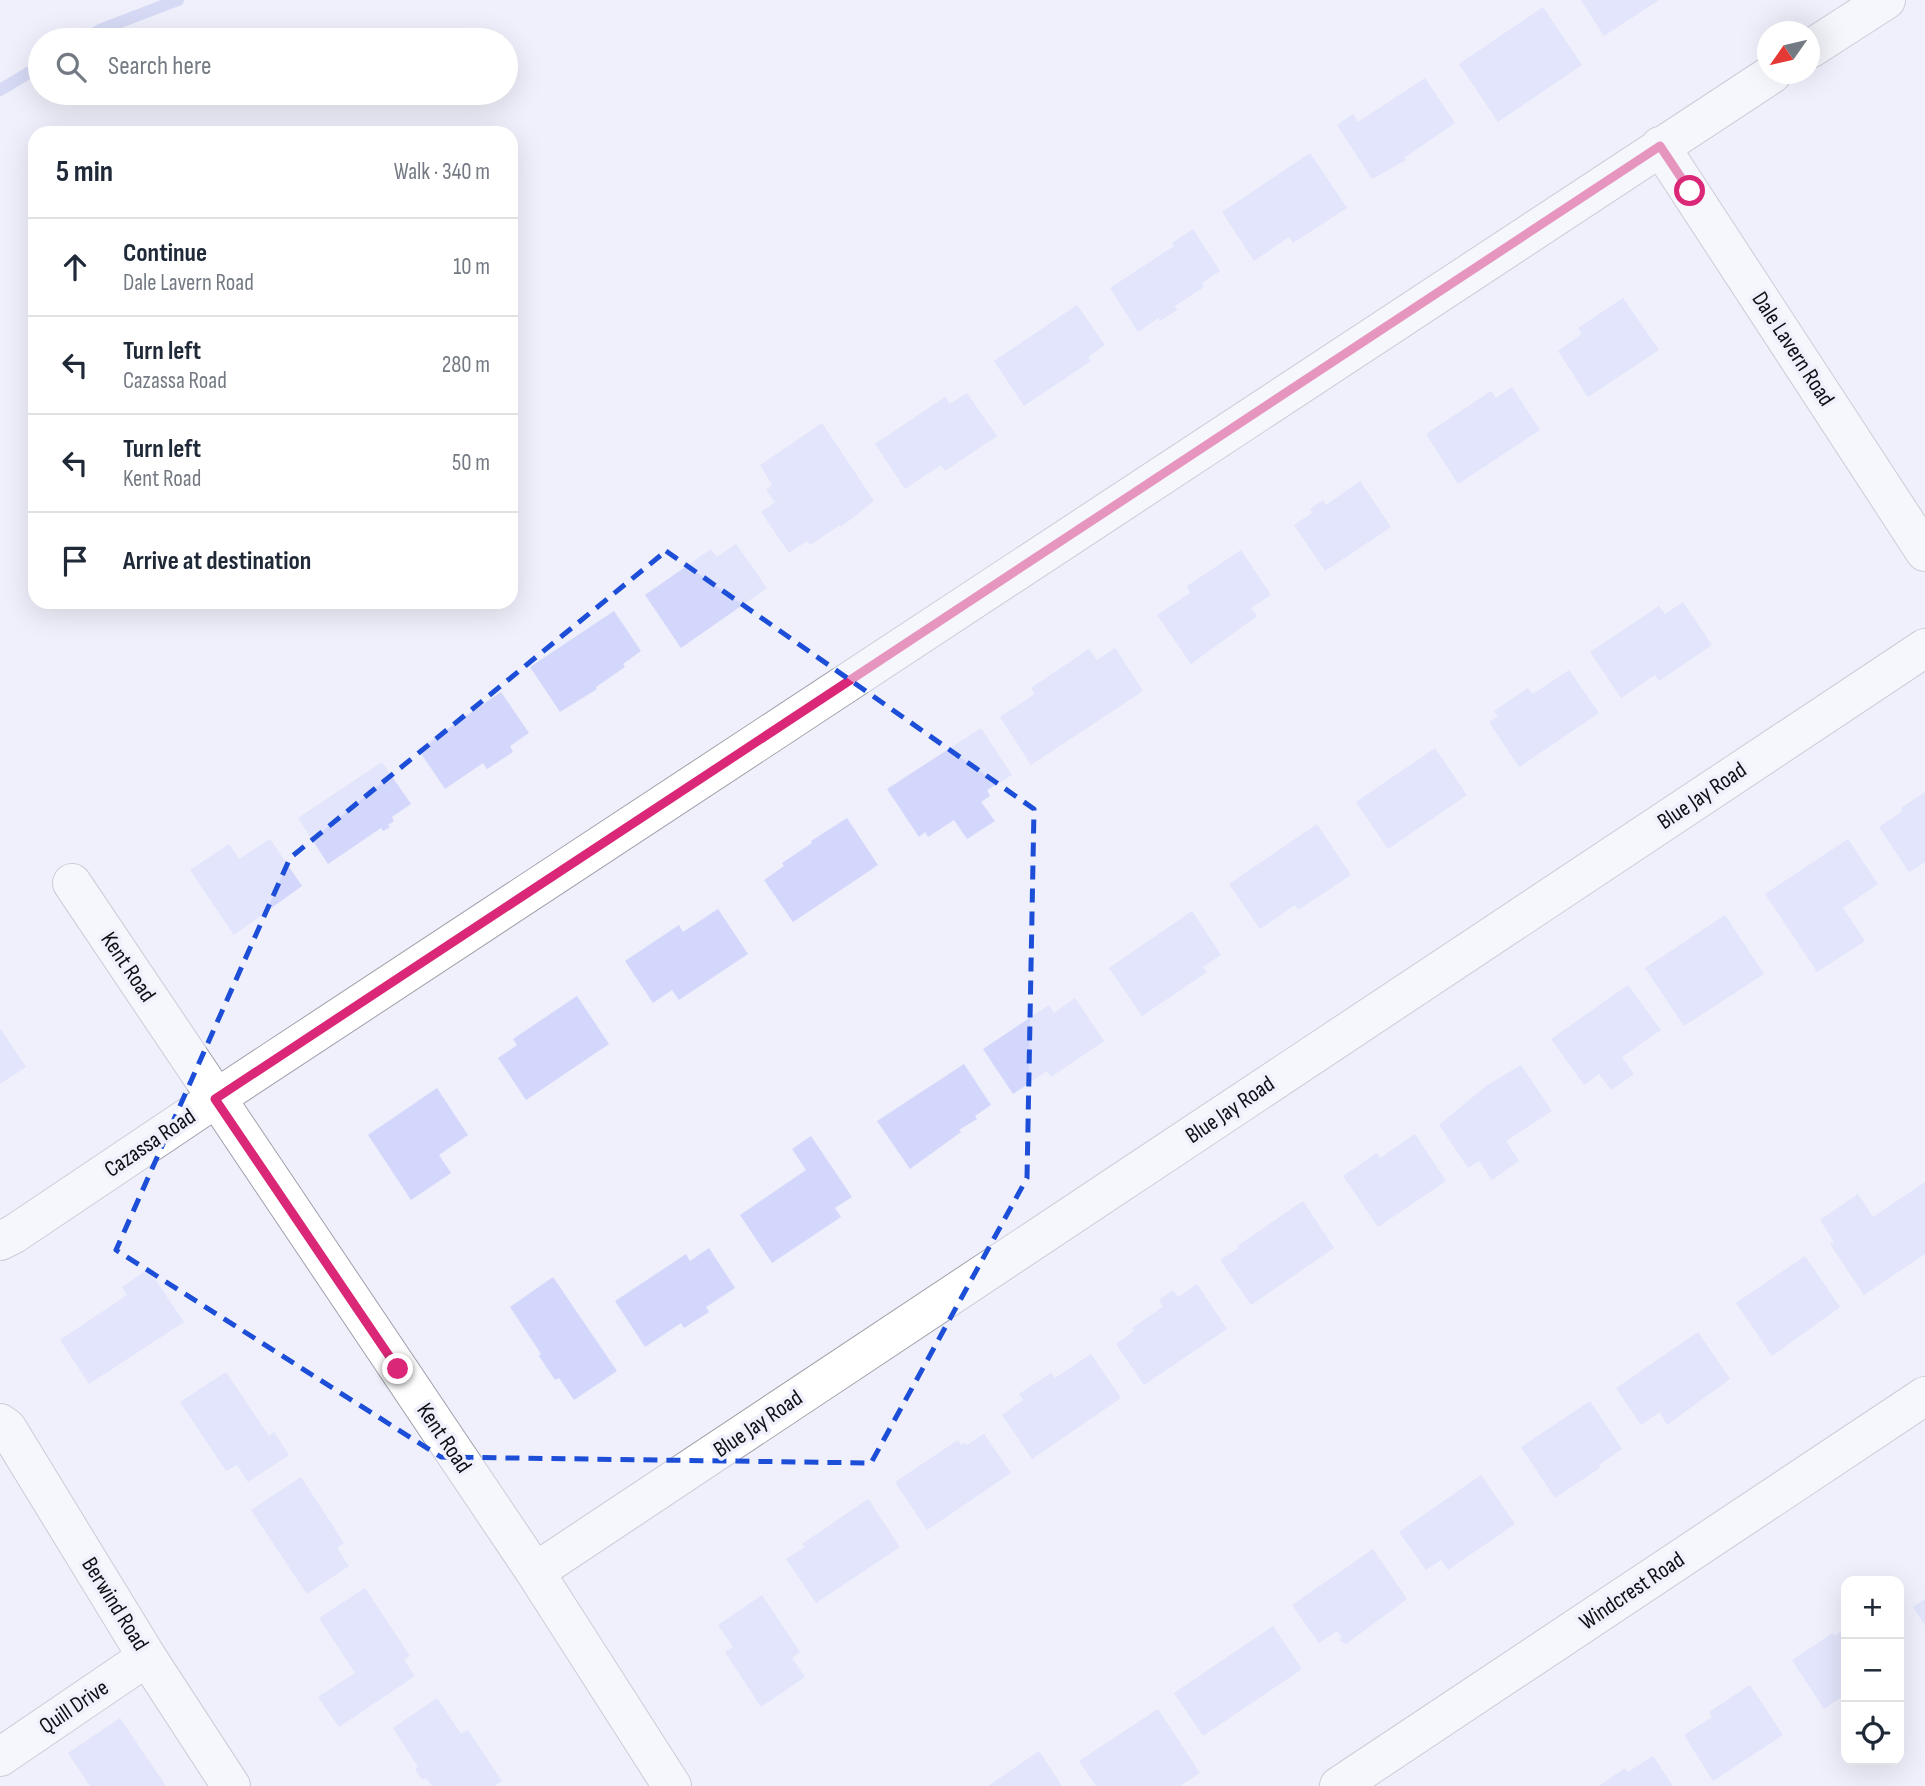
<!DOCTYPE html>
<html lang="en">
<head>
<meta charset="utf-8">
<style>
	body { margin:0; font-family:"Sofia Sans Condensed",sans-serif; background:#f6f6f7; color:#1f2937 }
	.controls { position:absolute; right:21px; bottom:21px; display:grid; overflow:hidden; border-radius:14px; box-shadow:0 7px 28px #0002 }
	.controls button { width:63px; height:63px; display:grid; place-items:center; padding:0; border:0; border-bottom:2px solid #e0e1e3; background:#fff; color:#1f2937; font:35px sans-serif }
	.compass { position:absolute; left:1757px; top:21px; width:63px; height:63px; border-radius:50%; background:#fff; box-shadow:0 7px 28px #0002; rotate:236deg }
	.stop { position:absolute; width:21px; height:21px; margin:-16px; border:5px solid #db2777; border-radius:50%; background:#fff }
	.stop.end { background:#db2777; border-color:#fff; box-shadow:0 2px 7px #0008 }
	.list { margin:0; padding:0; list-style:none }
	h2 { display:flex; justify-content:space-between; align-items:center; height:91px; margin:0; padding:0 28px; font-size:30px }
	h2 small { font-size:23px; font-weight:400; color:#747a83 }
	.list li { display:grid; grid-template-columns:46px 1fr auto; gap:21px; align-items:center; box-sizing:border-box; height:98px; padding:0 28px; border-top:2px solid #e0e1e3 }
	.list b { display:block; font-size:26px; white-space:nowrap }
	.list p { margin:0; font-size:23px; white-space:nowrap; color:#747a83 }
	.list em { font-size:23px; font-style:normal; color:#747a83 }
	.icon { flex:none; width:38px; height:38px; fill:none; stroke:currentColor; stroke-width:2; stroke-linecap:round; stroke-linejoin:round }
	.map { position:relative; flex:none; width:1925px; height:1786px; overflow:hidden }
	.search { position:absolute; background:#fff; box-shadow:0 7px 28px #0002; left:28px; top:28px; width:490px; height:77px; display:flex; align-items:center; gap:18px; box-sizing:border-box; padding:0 24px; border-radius:38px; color:#747a83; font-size:26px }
	.panel { position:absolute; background:#fff; box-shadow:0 7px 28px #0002; left:28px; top:126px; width:490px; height:483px; border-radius:21px }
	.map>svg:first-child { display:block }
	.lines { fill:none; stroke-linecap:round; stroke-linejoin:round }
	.stream { stroke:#babeea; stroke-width:12 }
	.building { fill:#d3d7fb }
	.street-casing { stroke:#9fa0aa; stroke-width:40 }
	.street { stroke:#fff; stroke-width:38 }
	.route { stroke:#db2777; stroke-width:9 }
	.marked { fill:none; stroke:#1d4ed8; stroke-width:5; stroke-dasharray:14 9; stroke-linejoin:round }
	.labels { text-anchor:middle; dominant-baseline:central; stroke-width:7; stroke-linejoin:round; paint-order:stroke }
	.street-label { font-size:23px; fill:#101014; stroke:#eff0fb }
</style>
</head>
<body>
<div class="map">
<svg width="1925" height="1786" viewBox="0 0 1925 1786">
	<rect width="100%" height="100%" fill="#eff0fb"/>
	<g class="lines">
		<path class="stream" d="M83,40L102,29L178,0
			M0,90L40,66"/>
	</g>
	<path class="building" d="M1581,0H1659L1604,36Z
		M1543,7L1582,65L1498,122L1459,64Z
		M1425,78L1455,123L1404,158L1406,160L1372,179L1337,125L1353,114L1358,122Z
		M1310,153L1347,208L1293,243L1289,237L1254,261L1222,212Z
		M1193,229L1220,271L1202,283L1204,287L1175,306L1177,310L1160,321L1158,318L1138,332L1110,288L1174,246L1172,243Z
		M1623,298L1659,350L1588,397L1558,351L1582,334L1578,328Z
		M1077,305L1105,345L1088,357L1091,361L1024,406L994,361Z
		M1512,387L1540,430L1458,484L1426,434L1491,391L1496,398Z
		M967,393L997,436L945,471L941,465L905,489L875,444L945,397L950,404Z
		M822,423L874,501L841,527L840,525L810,545L807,541L789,553L761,512L781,498L774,502L766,489L772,485L760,465Z
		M1360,481L1391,527L1325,571L1294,525L1312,513L1310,509L1323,500L1326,505Z
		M736,544L767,588L681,648L645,595L711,549L717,557Z
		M1241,550L1271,595L1251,608L1257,616L1191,664L1157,615L1190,593L1187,586Z
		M1683,602L1712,645L1659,681L1655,675L1621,698L1590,652L1659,606L1665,614Z
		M614,611L641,651L623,664L625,667L596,687L597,689L560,712L530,667Z
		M1115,648L1143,691L1031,765L1000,717L1035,694L1031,688L1089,649L1097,660Z
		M1569,670L1599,713L1519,767L1489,722L1498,716L1494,711L1528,688L1533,694Z
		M501,692L529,733L510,746L513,752L487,769L483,763L445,789L418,749Z
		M981,728L1012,775L987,790L990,796L981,802L995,821L967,839L954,820L928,837L925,832L919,837L887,789Z
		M1435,748L1467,795L1388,849L1356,802Z
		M382,762L411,804L392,817L394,821L388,825L390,827L383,831L381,828L328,864L298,818Z
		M1925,792V862L1909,872L1879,827L1903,811L1901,808Z
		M847,818L878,865L793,922L764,880L784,866L782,863L812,843L811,841Z
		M1317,824L1351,875L1298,910L1295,905L1260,929L1229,884Z
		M270,839L302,886L234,935L190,870L229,844L239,859Z
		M1848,839L1878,884L1843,908L1865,941L1817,972L1765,894Z
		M718,909L748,954L679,1000L672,990L653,1003L625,961L679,925L683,932Z
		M1192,911L1221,955L1203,967L1207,972L1142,1016L1109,968Z
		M1725,915L1764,974L1684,1026L1645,968Z
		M1628,985L1661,1030L1622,1057L1634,1074L1611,1090L1599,1074L1584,1085L1551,1039Z
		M577,996L609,1044L526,1100L498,1058L517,1045L513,1039Z
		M1075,998L1104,1041L1051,1077L1047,1071L1013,1094L983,1049L1049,1005L1054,1013Z
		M0,1028L26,1067L0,1084Z
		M964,1064L991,1105L975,1116L977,1119L959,1130L961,1132L910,1169L877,1121Z
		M1521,1065L1552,1111L1506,1141L1519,1161L1492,1180L1479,1161L1468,1168L1439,1125L1486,1086Z
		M437,1088L468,1135L439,1155L451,1173L411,1200L368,1135Z
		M1415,1134L1446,1181L1378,1227L1343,1176L1377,1153L1380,1158Z
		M811,1136L852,1197L835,1208L841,1217L772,1263L740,1215L806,1170L792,1149Z
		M1925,1182V1254L1864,1295L1830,1244L1834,1242L1820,1220L1858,1194L1873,1217Z
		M1303,1201L1334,1248L1251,1305L1220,1260L1239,1248L1237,1246Z
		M709,1248L735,1288L706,1307L709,1312L684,1328L681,1323L645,1347L615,1301L686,1254L690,1261Z
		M1805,1256L1840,1307L1772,1356L1736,1303Z
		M148,1269L184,1322L89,1384L60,1340L127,1295L122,1287Z
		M553,1277L617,1371L574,1400L559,1378L555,1380L539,1356L541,1354L510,1307Z
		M1197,1284L1227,1329L1144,1385L1116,1344L1134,1331L1132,1328L1163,1307L1159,1300L1173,1290L1178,1297Z
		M1698,1332L1730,1379L1667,1425L1660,1412L1641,1425L1616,1388Z
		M1091,1354L1121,1398L1032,1459L1002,1415L1023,1400L1019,1394L1051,1373L1055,1378Z
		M226,1372L269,1436L274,1432L289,1455L248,1482L237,1465L226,1471L180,1402Z
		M1590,1401L1622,1449L1599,1465L1601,1467L1555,1498L1521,1447Z
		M984,1434L1011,1473L927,1530L895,1482L958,1440L961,1445L965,1442L967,1445Z
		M1481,1475L1515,1524L1448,1570L1441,1560L1426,1570L1399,1532Z
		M301,1477L344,1543L337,1548L349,1566L307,1594L251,1510Z
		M868,1499L900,1547L816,1603L786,1559L805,1547L802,1544Z
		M1373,1549L1407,1599L1346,1644L1339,1640L1342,1638L1337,1631L1319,1643L1292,1605Z
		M365,1588L410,1656L404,1660L415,1676L339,1727L318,1697L355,1673L319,1618Z
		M762,1595L800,1652L792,1658L805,1677L761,1707L725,1652L733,1647L718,1625Z
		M1925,1599V1625L1913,1607Z
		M1273,1626L1302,1669L1203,1736L1174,1693Z
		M1846,1628V1694L1824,1709L1792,1660L1833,1633L1834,1636Z
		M1750,1685L1783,1735L1713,1781L1684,1735L1712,1717L1709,1712Z
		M437,1698L461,1734L468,1730L502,1781L494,1786H432L426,1778L422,1780L415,1769L418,1767L393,1728Z
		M1158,1709L1200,1773L1180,1786H1096L1079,1761Z
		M120,1718L166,1786H90L68,1753Z
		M1039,1751L1062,1786H988Z
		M1653,1756L1673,1786H1599L1625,1768L1628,1772Z"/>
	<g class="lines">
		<g class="street-casing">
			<path id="street" d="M1810,49L1886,0
				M1660,146L1925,552
				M72,883L535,1572L672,1786
				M0,1241L14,1234L215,1099L1772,74
				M0,1423L7,1428L147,1657L231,1786
				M535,1572L1925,648
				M0,1757L147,1657
				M1339,1786L1925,1396"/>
		</g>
		<use href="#street" class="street"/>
	</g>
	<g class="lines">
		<path class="route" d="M398,1369L215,1099L1660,146L1690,191"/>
	</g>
	<path d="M0 0H1925V1786H0ZM666,551L1034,809L1027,1178L871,1463L441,1457L116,1250L290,858Z" fill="#eff0fb" fill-opacity=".55" fill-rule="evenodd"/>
	<path class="marked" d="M666,551L1034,809L1027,1178L871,1463L441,1457L116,1250L290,858Z"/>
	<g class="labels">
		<g class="street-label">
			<text transform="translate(1793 349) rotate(57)">Dale Lavern Road</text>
			<text transform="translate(1702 796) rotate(-34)">Blue Jay Road</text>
			<text transform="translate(128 967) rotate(56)">Kent Road</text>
			<text transform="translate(1230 1110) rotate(-34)">Blue Jay Road</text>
			<text transform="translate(150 1143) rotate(-34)">Cazassa Road</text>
			<text transform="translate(758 1424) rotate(-34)">Blue Jay Road</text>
			<text transform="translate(444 1438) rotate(56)">Kent Road</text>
			<text transform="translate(1632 1591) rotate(-34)">Windcrest Road</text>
			<text transform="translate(115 1604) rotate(58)">Berwind Road</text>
			<text transform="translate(74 1707) rotate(-34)">Quill Drive</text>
		</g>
	</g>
</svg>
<div class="controls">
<button>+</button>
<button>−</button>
<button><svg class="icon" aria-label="locate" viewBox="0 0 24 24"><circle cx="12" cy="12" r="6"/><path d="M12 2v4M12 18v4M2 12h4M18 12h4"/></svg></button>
</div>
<svg class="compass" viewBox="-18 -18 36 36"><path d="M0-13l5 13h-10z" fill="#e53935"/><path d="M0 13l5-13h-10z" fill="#747a83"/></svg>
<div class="stop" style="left:1690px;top:191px"></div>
<div class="stop end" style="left:398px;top:1369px"></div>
<div class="search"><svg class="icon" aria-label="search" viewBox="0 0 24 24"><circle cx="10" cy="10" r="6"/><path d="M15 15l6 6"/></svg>Search here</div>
<section class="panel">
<h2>5 min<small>Walk · 340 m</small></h2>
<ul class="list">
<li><svg class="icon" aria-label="ahead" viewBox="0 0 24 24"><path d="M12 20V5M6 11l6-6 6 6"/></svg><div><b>Continue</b><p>Dale Lavern Road</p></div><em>10 m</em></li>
<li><svg class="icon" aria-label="left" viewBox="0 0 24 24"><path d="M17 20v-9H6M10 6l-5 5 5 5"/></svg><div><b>Turn left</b><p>Cazassa Road</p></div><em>280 m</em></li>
<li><svg class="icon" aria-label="left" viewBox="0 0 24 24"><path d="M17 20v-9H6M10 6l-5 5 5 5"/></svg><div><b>Turn left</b><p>Kent Road</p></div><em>50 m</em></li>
<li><svg class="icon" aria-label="arrive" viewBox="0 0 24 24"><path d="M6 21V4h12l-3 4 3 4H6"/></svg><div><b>Arrive at destination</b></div></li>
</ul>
</section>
</div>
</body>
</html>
